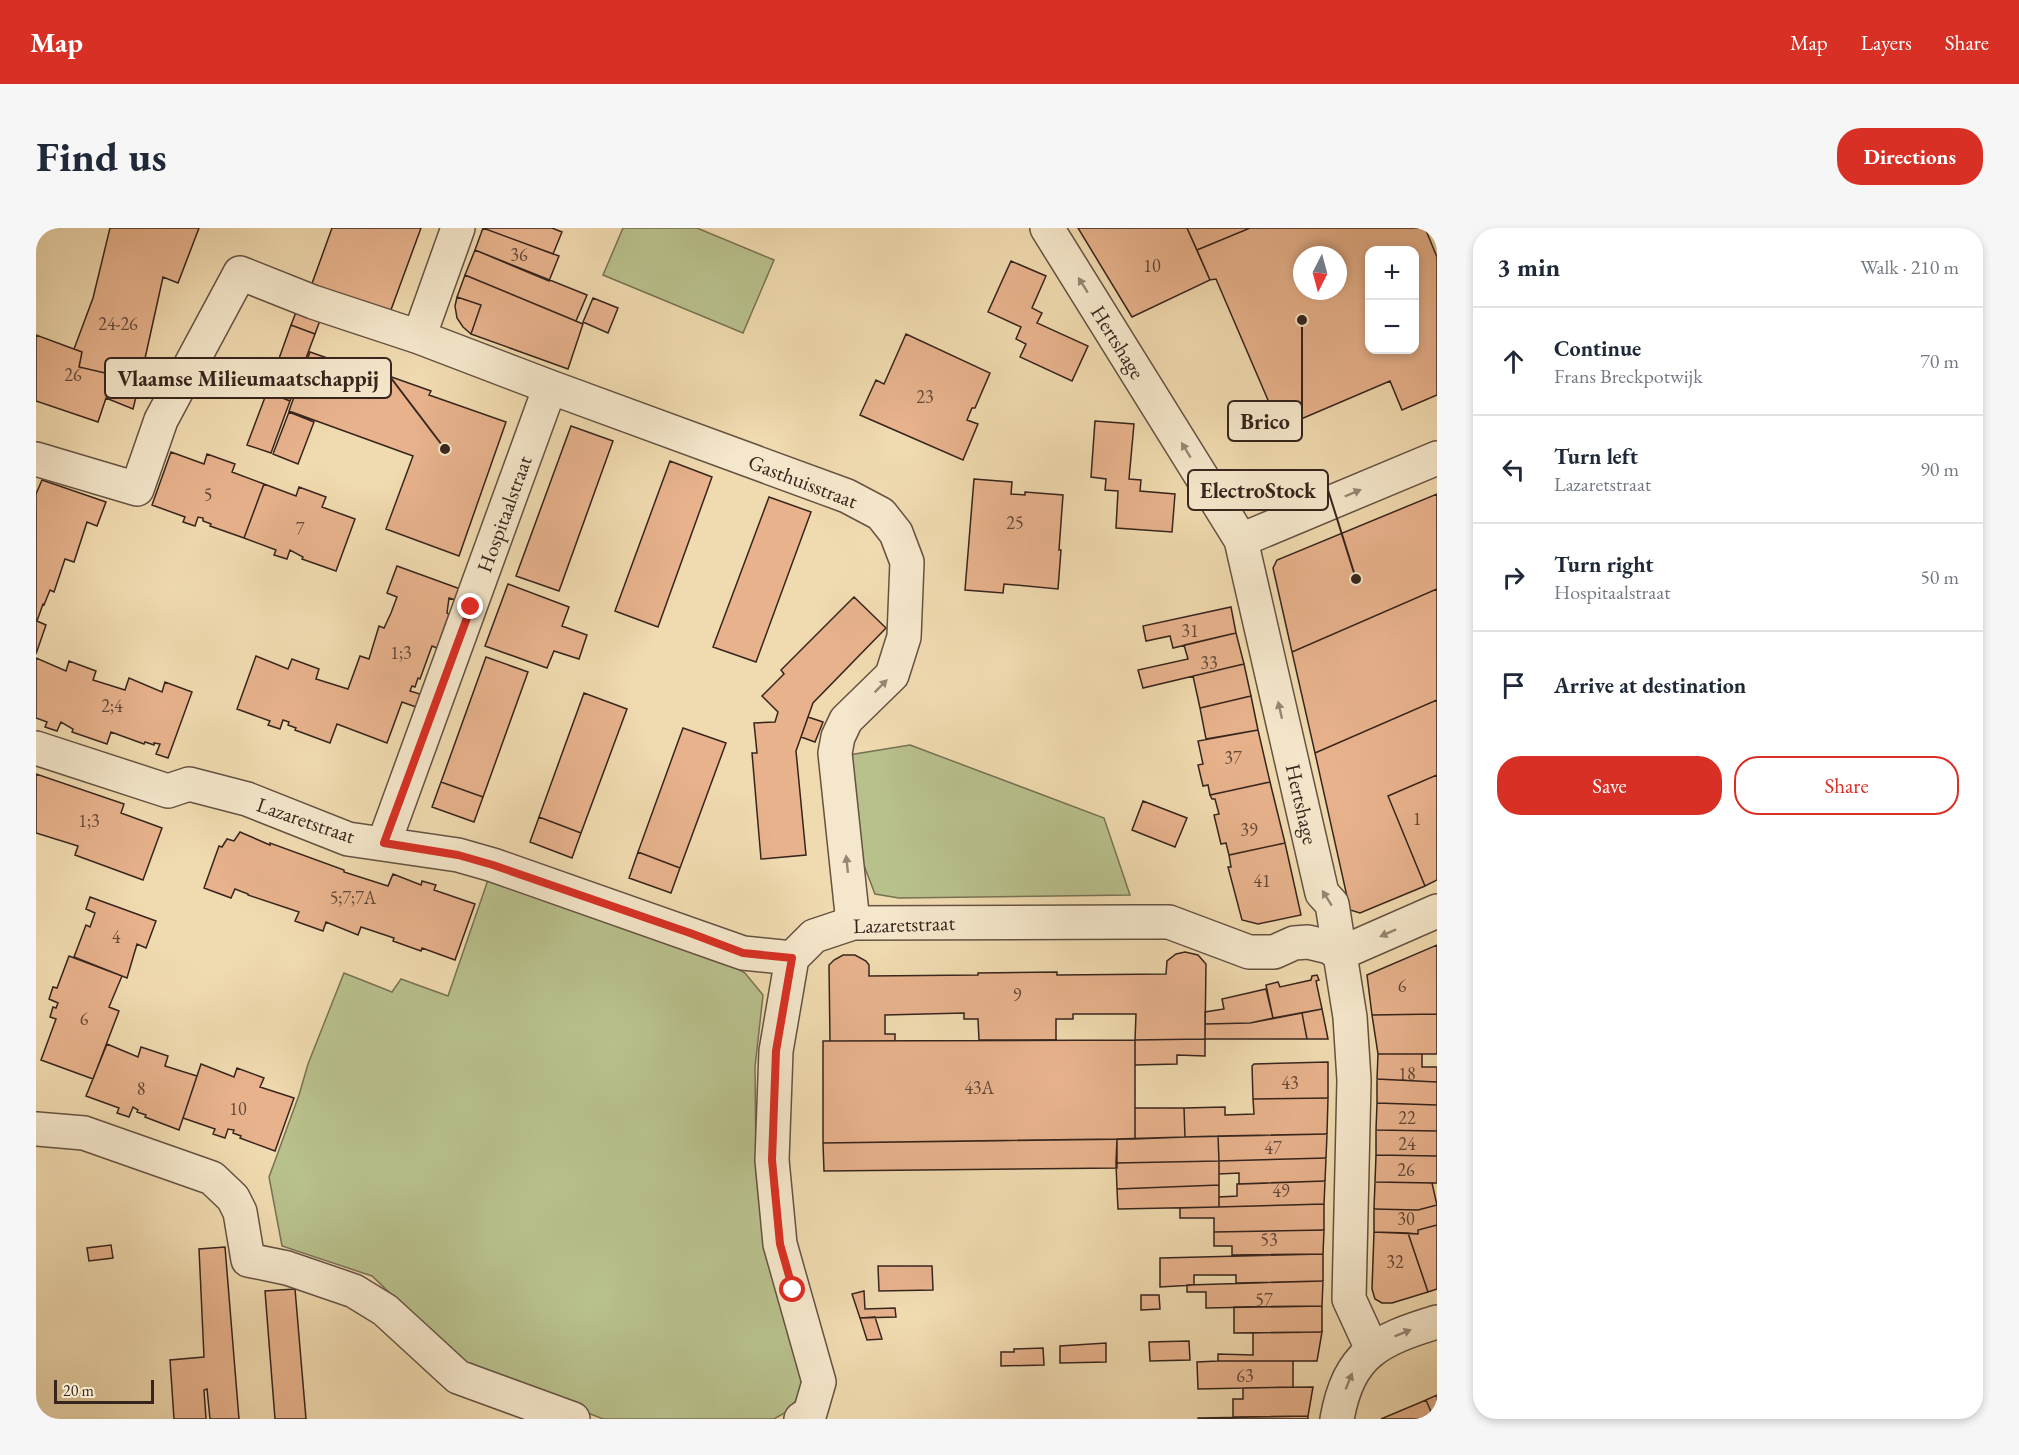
<!DOCTYPE html>
<html lang="en">
<head>
<meta charset="utf-8">
<style>
	body { margin:0; font-family:"EB Garamond",serif; background:#f6f6f7; color:#1f2937 }
	.controls { position:absolute; right:18px; top:18px; display:grid; overflow:hidden; border-radius:12px; box-shadow:0 3px 9px #0003 }
	.controls button { width:54px; height:54px; display:grid; place-items:center; padding:0; border:0; border-bottom:2px solid #e0e1e3; background:#fff; color:#1f2937; font:30px sans-serif }
	.compass { position:absolute; left:1257px; top:18px; width:54px; height:54px; border-radius:50%; background:#fff; box-shadow:0 3px 9px #0003; rotate:186deg }
	.scale { position:absolute; left:18px; bottom:15px; width:100px; box-sizing:border-box; padding-left:6px; border:3px solid #37251d; border-top:0; font-size:16px; line-height:21px; white-space:nowrap; color:#37251d; -webkit-text-stroke:4px #f5e7cb; paint-order:stroke }
	.stop { position:absolute; width:18px; height:18px; margin:-14px; border:4px solid #d93025; border-radius:50%; background:#fff }
	.stop.end { background:#d93025; border-color:#fff; box-shadow:0 2px 6px #0008 }
	.list { margin:0; padding:0; list-style:none }
	h2 { display:flex; justify-content:space-between; align-items:center; height:78px; margin:0; padding:0 24px; font-size:26px }
	h2 small { font-size:20px; font-weight:400; color:#747a83 }
	.list li { display:grid; grid-template-columns:39px 1fr auto; gap:18px; align-items:center; box-sizing:border-box; height:108px; padding:0 24px; border-top:2px solid #e0e1e3 }
	.list b { display:block; font-size:22px; white-space:nowrap }
	.list p { margin:0; font-size:20px; white-space:nowrap; color:#747a83 }
	.list em { font-size:20px; font-style:normal; color:#747a83 }
	.actions { display:flex; gap:12px; padding:18px 24px }
	.actions a { flex:1; padding:14px 0; border:2px solid #d93025; border-radius:24px; text-align:center; font-size:21px; color:#d93025 }
	.actions .main { background:#d93025; color:#fff }
	.icon { flex:none; width:33px; height:33px; fill:none; stroke:currentColor; stroke-width:2; stroke-linecap:round; stroke-linejoin:round }
	.map { position:relative; flex:none; width:1401px; height:1191px; overflow:hidden; border-radius:24px }
	header { display:flex; align-items:center; gap:36px; box-sizing:border-box; height:84px; padding:0 30px; background:#d93025; color:#fff }
	header strong { font-size:28px }
	nav { display:flex; gap:33px; margin-inline-start:auto; font-size:21px }
	.intro { display:flex; align-items:center; justify-content:space-between; box-sizing:border-box; height:144px; padding:0 36px }
	h1 { margin:0; font-size:42px }
	.button { padding:15px 27px; border-radius:24px; background:#d93025; color:#fff; font-size:21px; font-weight:700 }
	main { display:flex; gap:36px; padding:0 36px }
	aside { flex:1; background:#fff; border-radius:24px; box-shadow:0 3px 9px #0003 }
	.map>svg:first-child { display:block }
	.green { fill:#b8c08c; stroke:#787254; stroke-width:1.5 }
	.building { fill:#e7b28c; stroke:#37251d; stroke-width:1.5; fill-rule:evenodd }
	.lines { fill:none; stroke-linecap:round; stroke-linejoin:round }
	.minor-casing { stroke:#655242; stroke-width:36 }
	.minor { stroke:#f5e7cb; stroke-width:33 }
	.oneway { fill:#968674 }
	.route { stroke:#d93025; stroke-width:8 }
	.labels { text-anchor:middle; dominant-baseline:central; stroke-width:4.5; stroke-linejoin:round; paint-order:stroke }
	.number-label { font-size:18px; fill:#634839 }
	.street-label { font-size:21px; fill:#37251d; stroke:#f5e7cb }
	.leader { fill:none; stroke:#37251d; stroke-width:2 }
	.callout-dot { fill:#37251d; stroke:#f5e7cb; stroke-width:2 }
	.callout { fill:#f5e7cb; stroke:#37251d; stroke-width:2 }
	.callout-label { font-size:22px; text-anchor:middle; font-weight:bold; fill:#37251d }
</style>
</head>
<body>
<header>
<strong>Map</strong>
<nav><a>Map</a><a>Layers</a><a>Share</a></nav>
</header>
<div class="intro"><h1>Find us</h1><a class="button">Directions</a></div>
<main>
<div class="map">
<svg width="1401" height="1191" viewBox="0 0 1401 1191">
	<rect width="100%" height="100%" fill="#f0daaf"/>
	<filter id="stains"><feTurbulence type="fractalNoise" baseFrequency=".00333" numOctaves="4"/><feColorMatrix values="0 0 0 0 .2 0 0 0 0 .09 0 0 0 0 .02 0 0 0 .5 -.17"/></filter>
	<radialGradient id="worn" r=".72"><stop offset=".6" stop-color="#630" stop-opacity="0"/><stop offset="1" stop-color="#630" stop-opacity=".3"/></radialGradient>
	<path class="green" d="M587,0H661L738,32L707,105L567,47Z
		M874,517L1068,590L1094,667L863,670L839,666L819,614L813,527Z
		M453,649L690,734L709,745L727,767L719,839L720,943L728,1002L768,1145L762,1170L752,1183L738,1191H567L428,1136L336,1048L246,1018L233,949L263,867L272,836L308,745L356,764L365,751L412,768Z"/>
	<path class="building" d="M74,0H163L142,55L127,49L104,153L43,139L46,124L38,121L57,70Z
		M296,0H385L352,90L274,61Z
		M447,0H516L526,4L517,26Z
		M447,0L523,28L513,53L439,22Z
		M1042,0H1151L1174,52L1096,89Z
		M1151,0H1214L1161,22Z
		M1214,0H1389L1401,29V167L1366,182L1354,153L1244,200L1180,51L1174,52L1161,22ZM1334,22H1378V122H1334ZM1266,27H1302V63H1266Z
		M439,22L551,67L540,93L429,47Z
		M975,33L1010,48L996,80L1006,85L1001,95L1052,118L1036,153L984,129L990,116L980,111L985,99L952,84Z
		M429,47L547,96L532,141L435,106L445,77L421,69Z
		M421,69L445,77L435,106L427,99L421,90L419,78Z
		M557,70L582,80L572,105L547,94Z
		M262,79L286,87L279,106L255,97Z
		M255,97L279,106L254,173L231,164Z
		M870,106L954,145L939,180H936L931,192L942,196L927,232L824,187L840,152L848,156Z
		M0,107L46,124L43,139L104,153L97,181L70,170L62,194L0,173Z
		M274,124L349,150L350,147L395,163L393,167L470,194L423,328L350,301L377,228L253,183Z
		M231,164L254,173L235,225L211,217Z
		M253,184L278,194L262,236L237,226Z
		M1059,193L1098,196L1093,251L1105,252L1104,263L1139,266L1136,304L1080,300L1082,263L1069,262L1070,251L1055,249Z
		M535,198L577,213L523,363L480,348Z
		M135,224L168,236L171,226L199,236L196,244L228,256L208,310L174,298L175,296L167,293V290L162,289L159,298L147,294L149,289L116,277Z
		M634,233L676,249L622,399L579,383Z
		M938,251L976,254L975,266L989,267V264L1027,267L1023,322H1025L1022,361L968,356L967,365L929,362Z
		M6,252L70,274L61,298L51,294L38,334L29,331L18,364L14,362L8,377L7,376L1,393L10,397L0,426V266Z
		M228,256L260,268L263,259L290,269L286,279L319,291L300,343L266,331L267,329L254,322L251,331L238,327L240,322L208,310Z
		M1401,266V361L1256,424L1237,340L1241,332Z
		M733,269L775,284L720,434L677,419Z
		M361,338L427,362L423,373L413,370L411,385L413,386L401,420L396,418L384,451L382,450L379,459L376,458L374,463L384,466L380,479L366,474L351,515L301,496L294,515L259,502L260,500L252,497L253,494L247,492L244,501L232,497L234,493L201,481L220,428L252,441L256,431L283,441L280,451L312,461L324,428L333,431L343,398L348,400L355,385L361,369L351,365Z
		M472,356L533,379L526,398L551,407L543,431L518,423L511,440L449,418Z
		M1401,361V472L1279,525L1256,424Z
		M818,369L850,400L777,475L760,523L770,627L725,631L716,525H721L718,495L739,494L742,484L726,468L748,446L745,442Z
		M1195,379L1200,405L1137,420L1134,408L1110,413L1107,398Z
		M1200,405L1208,436L1107,460L1102,442L1152,431L1148,417Z
		M450,429L492,444L447,569L405,554Z
		M0,430L30,443L33,433L60,443L57,452L89,462L93,450L126,464L129,454L156,464L132,530L120,526L124,516L118,515V517L109,514L108,516L75,504L71,516L36,504L37,501L25,494L21,503L9,499L11,494L0,490Z
		M1208,436L1215,468L1164,480L1157,448Z
		M548,465L591,481L545,605L503,589Z
		M1215,468L1222,502L1170,511L1164,480Z
		M1401,472V547L1352,568L1389,658L1324,685L1314,682L1279,525Z
		M772,489L787,494L779,514L765,509Z
		M647,500L690,515L644,640L602,624Z
		M1222,502L1234,554L1174,567L1172,557L1167,558L1162,537L1167,536L1162,513Z
		M0,546L88,576L85,585L126,600L107,652L39,627L42,618L0,605Z
		M1401,547V652L1389,658L1352,568Z
		M405,554L447,569L438,594L396,579Z
		M1234,554L1249,615L1193,627L1190,615L1185,616L1178,587L1183,586L1179,571H1176L1174,567Z
		M1107,573L1151,590L1139,619L1096,602Z
		M503,589L545,605L536,630L494,614Z
		M204,604L234,617V615L308,642V644L352,658L357,646L385,657L386,653L400,657L398,662L439,676L419,732L386,720L385,723L357,713L358,710L325,699L322,707L290,694L287,703L259,693L263,684L212,667V666L199,661L195,670L168,660L183,618L186,619L191,611L198,613Z
		M1249,615L1265,687L1222,696L1206,692L1192,639H1195L1193,627Z
		M602,624L644,640L635,665L593,650Z
		M54,669L120,693L110,720L101,716L91,750L38,729L50,697L54,699L59,685L50,681Z
		M1401,717V786L1336,787L1331,747Z
		M1149,724L1162,727L1170,736L1169,811L1099,812L1100,786H1037V791H1020V812H943L942,791H928V785L849,787V806H859V813H794L793,737L798,732L807,727H819L830,733L833,737V748L942,747V745L1021,744V747L1130,746L1131,733L1140,726Z
		M33,728L86,748L73,779L83,783L57,851L5,832L20,791L14,789L17,779L20,780L22,775L13,771L17,759L21,760Z
		M1281,747L1283,752L1280,753L1286,781L1237,790L1230,757L1242,754L1244,759L1275,752L1276,748Z
		M1230,761L1237,790L1214,795L1169,796V784L1188,781L1186,771Z
		M1286,781L1292,811H1271L1266,785Z
		M1266,785L1271,811H1169V796L1214,795Z
		M1401,786V826H1342L1336,787Z
		M1169,811V828L1141,827V836L1099,837V812Z
		M1099,812V911L787,915V813Z
		M71,816L102,829L105,819L132,828L129,838L161,848L143,902L109,889L110,887L101,884L102,882L97,879L93,889L81,885L83,880L50,868Z
		M1342,826H1386V839H1401V854L1341,851Z
		M1292,834V870L1217,871L1216,838L1218,836Z
		M165,836L198,849L201,840L228,850L224,859L258,870L239,923L204,910L205,908L197,905L198,902L192,901L189,910L177,906L179,901L147,890Z
		M1341,851L1401,854V877L1341,875Z
		M1292,870L1291,906L1149,909L1148,880L1189,879V887L1218,886L1217,871Z
		M1341,875L1401,877V903L1340,902Z
		M1099,880H1148L1149,909L1099,911Z
		M1340,902L1401,903V928L1340,927Z
		M1291,906L1290,930L1183,933L1182,908Z
		M1182,908L1183,933L1080,935L1081,911Z
		M1081,911V940L788,943L787,915Z
		M1340,927L1401,928V955L1339,954Z
		M1290,930L1289,953L1205,956H1203V945L1183,946V933Z
		M1183,933V957L1081,961L1080,935Z
		M1289,953L1288,976L1183,979V969L1201,968V956Z
		M1339,954L1396,955L1401,977L1382,982L1338,981Z
		M1183,957V979L1082,981L1081,961Z
		M1288,976V1002L1178,1004V990H1144V980Z
		M1401,977V997L1382,1002V1006L1338,1004V981L1382,982Z
		M1401,997V1061L1392,1064L1372,1005L1382,1006V1002Z
		M1288,1002L1287,1026L1196,1027V1018H1178V1004Z
		M1338,1004L1372,1005L1392,1064L1356,1075H1346L1339,1071L1336,1061Z
		M75,1017L77,1030L53,1033L51,1020Z
		M189,1019L203,1191H174L171,1161L168,1162L170,1191H138L134,1132L168,1129L163,1021Z
		M1287,1026V1053L1200,1055V1047H1158V1057L1124,1059V1030Z
		M842,1038H896L897,1062L843,1063Z
		M1287,1053L1286,1078L1170,1080V1064H1151V1057Z
		M259,1061L270,1191H239L229,1063Z
		M828,1063L829,1081L859,1080L860,1089L824,1090L816,1066Z
		M1105,1067H1123L1124,1081L1105,1082Z
		M1286,1078V1104L1198,1105V1079Z
		M839,1089L846,1111L831,1112L824,1090Z
		M1286,1104L1281,1133H1182V1126L1217,1127V1105Z
		M1153,1113L1154,1132L1114,1133L1113,1114Z
		M1070,1115V1134L1024,1135V1118Z
		M1007,1120L1008,1137L965,1138V1124H978V1121Z
		M1182,1133H1257V1159L1162,1161L1161,1134Z
		M1277,1159L1272,1188L1197,1189V1171H1207V1160Z
		M1401,1167V1184L1396,1186L1390,1172Z
		M1390,1172L1396,1186L1401,1184V1191H1345Z
		M1272,1188V1191H1162V1190Z"/>
	<g class="lines">
		<g class="minor-casing">
			<path id="minor" d="M422,0L383,109L514,159L811,268L845,286L860,305L871,334L868,409L856,447L810,492L802,509L799,525L817,695
				M1011,0L1205,312L1286,665L1296,676L1314,789L1318,852L1313,1071L1336,1121
				M0,231L101,261L125,192L204,45L277,74L383,109
				M1205,312L1401,230
				M0,520L132,563L153,556L211,571L312,611L422,627L457,637L707,725L756,730L778,708L817,695L1100,694H1133L1213,724H1238L1258,715L1272,714L1293,719L1303,726
				M348,615L514,159
				M1303,726L1401,683
				M756,730L740,823L736,932L744,1016L783,1154L774,1185L765,1191
				M0,901L48,905L176,950L197,970L204,984L212,1032L251,1040L318,1063L349,1082L422,1149L537,1191
				M1301,1191C1313,1125 1342,1112 1401,1094"/>
		</g>
		<use href="#minor" class="minor"/>
	</g>
	<defs><path id="oneway-solid" d="M-6-.8H1V-3.2L6.5 0L1 3.2V.8H-6Z" transform="scale(1.5)"/></defs>
	<g class="oneway">
		<use href="#oneway-solid" transform="translate(1047 57) rotate(-122)"/>
		<use href="#oneway-solid" transform="translate(1150 222) rotate(-121)"/>
		<use href="#oneway-solid" transform="translate(1317 265) rotate(-23)"/>
		<use href="#oneway-solid" transform="translate(845 458) rotate(-45)"/>
		<use href="#oneway-solid" transform="translate(1244 482) rotate(-103)"/>
		<use href="#oneway-solid" transform="translate(811 636) rotate(-96)"/>
		<use href="#oneway-solid" transform="translate(1291 670) rotate(-122)"/>
		<use href="#oneway-solid" transform="translate(1352 705) rotate(156)"/>
		<use href="#oneway-solid" transform="translate(1367 1105) rotate(-22)"/>
		<use href="#oneway-solid" transform="translate(1313 1153) rotate(-68)"/>
	</g>
	<g class="lines">
		<path class="route" d="M435,379L348,615L422,627L457,637L654,705L707,725L756,730L740,823L736,932L744,1016L757,1062"/>
	</g>
	<g class="labels">
		<g class="number-label">
			<text x="483" y="26">36</text>
			<text x="1116" y="37">10</text>
			<text x="82" y="95">24-26</text>
			<text x="37" y="146">26</text>
			<text x="889" y="168">23</text>
			<text x="172" y="266">5</text>
			<text x="979" y="294">25</text>
			<text x="264" y="300">7</text>
			<text x="1154" y="402">31</text>
			<text x="365" y="424">1;3</text>
			<text x="1173" y="434">33</text>
			<text x="76" y="477">2;4</text>
			<text x="1197" y="529">37</text>
			<text x="1381" y="590">1</text>
			<text x="53" y="592">1;3</text>
			<text x="1213" y="601">39</text>
			<text x="1226" y="652">41</text>
			<text x="317" y="669">5;7;7A</text>
			<text x="80" y="708">4</text>
			<text x="1366" y="757">6</text>
			<text x="981" y="766">9</text>
			<text x="48" y="790">6</text>
			<text x="1371" y="845">18</text>
			<text x="1254" y="854">43</text>
			<text x="943" y="859">43A</text>
			<text x="105" y="860">8</text>
			<text x="202" y="880">10</text>
			<text x="1371" y="889">22</text>
			<text x="1371" y="915">24</text>
			<text x="1237" y="919">47</text>
			<text x="1370" y="941">26</text>
			<text x="1245" y="962">49</text>
			<text x="1370" y="990">30</text>
			<text x="1233" y="1011">53</text>
			<text x="1359" y="1033">32</text>
			<text x="1228" y="1071">57</text>
			<text x="1209" y="1147">63</text>
		</g>
		<g class="street-label">
			<text transform="translate(1082 114) rotate(58)">Hertshage</text>
			<text transform="translate(767 253) rotate(21)">Gasthuisstraat</text>
			<text transform="translate(468 286) rotate(-70)">Hospitaalstraat</text>
			<text transform="translate(1266 576) rotate(77)">Hertshage</text>
			<text transform="translate(270 592) rotate(19)">Lazaretstraat</text>
			<text transform="translate(868 696) rotate(-2)">Lazaretstraat</text>
		</g>
	</g>
	<path class="leader" d="M409 221L355 150M1266 92L1266 193M1320 351L1292 262"/>
	<g class="callout-dot">
		<circle cx="409" cy="221" r="6"/>
		<circle cx="1266" cy="92" r="6"/>
		<circle cx="1320" cy="351" r="6"/>
	</g>
	<g class="callout">
		<rect x="69" y="130" width="286" height="40" rx="6"/>
		<rect x="1192" y="173" width="74" height="40" rx="6"/>
		<rect x="1152" y="242" width="140" height="40" rx="6"/>
	</g>
	<g class="callout-label">
		<text x="212" y="158">Vlaamse Milieumaatschappij</text>
		<text x="1229" y="201">Brico</text>
		<text x="1222" y="270">ElectroStock</text>
	</g>
	<rect width="100%" height="100%" filter="url(#stains)"/>
	<rect width="100%" height="100%" fill="url(#worn)"/>
</svg>
<div class="controls">
<button>+</button>
<button>−</button>
</div>
<svg class="compass" viewBox="-18 -18 36 36"><path d="M0-13l5 13h-10z" fill="#e53935"/><path d="M0 13l5-13h-10z" fill="#747a83"/></svg>
<div class="scale">20 m</div>
<div class="stop" style="left:757px;top:1062px"></div>
<div class="stop end" style="left:435px;top:379px"></div>
</div>
<aside>
<h2>3 min<small>Walk · 210 m</small></h2>
<ul class="list">
<li><svg class="icon" aria-label="ahead" viewBox="0 0 24 24"><path d="M12 20V5M6 11l6-6 6 6"/></svg><div><b>Continue</b><p>Frans Breckpotwijk</p></div><em>70 m</em></li>
<li><svg class="icon" aria-label="left" viewBox="0 0 24 24"><path d="M17 20v-9H6M10 6l-5 5 5 5"/></svg><div><b>Turn left</b><p>Lazaretstraat</p></div><em>90 m</em></li>
<li><svg class="icon" aria-label="right" viewBox="0 0 24 24"><path d="M7 20v-9h11M14 6l5 5-5 5"/></svg><div><b>Turn right</b><p>Hospitaalstraat</p></div><em>50 m</em></li>
<li><svg class="icon" aria-label="arrive" viewBox="0 0 24 24"><path d="M6 21V4h12l-3 4 3 4H6"/></svg><div><b>Arrive at destination</b></div></li>
</ul>
<div class="actions"><a class="main">Save</a><a>Share</a></div>
</aside>
</main>
</body>
</html>
